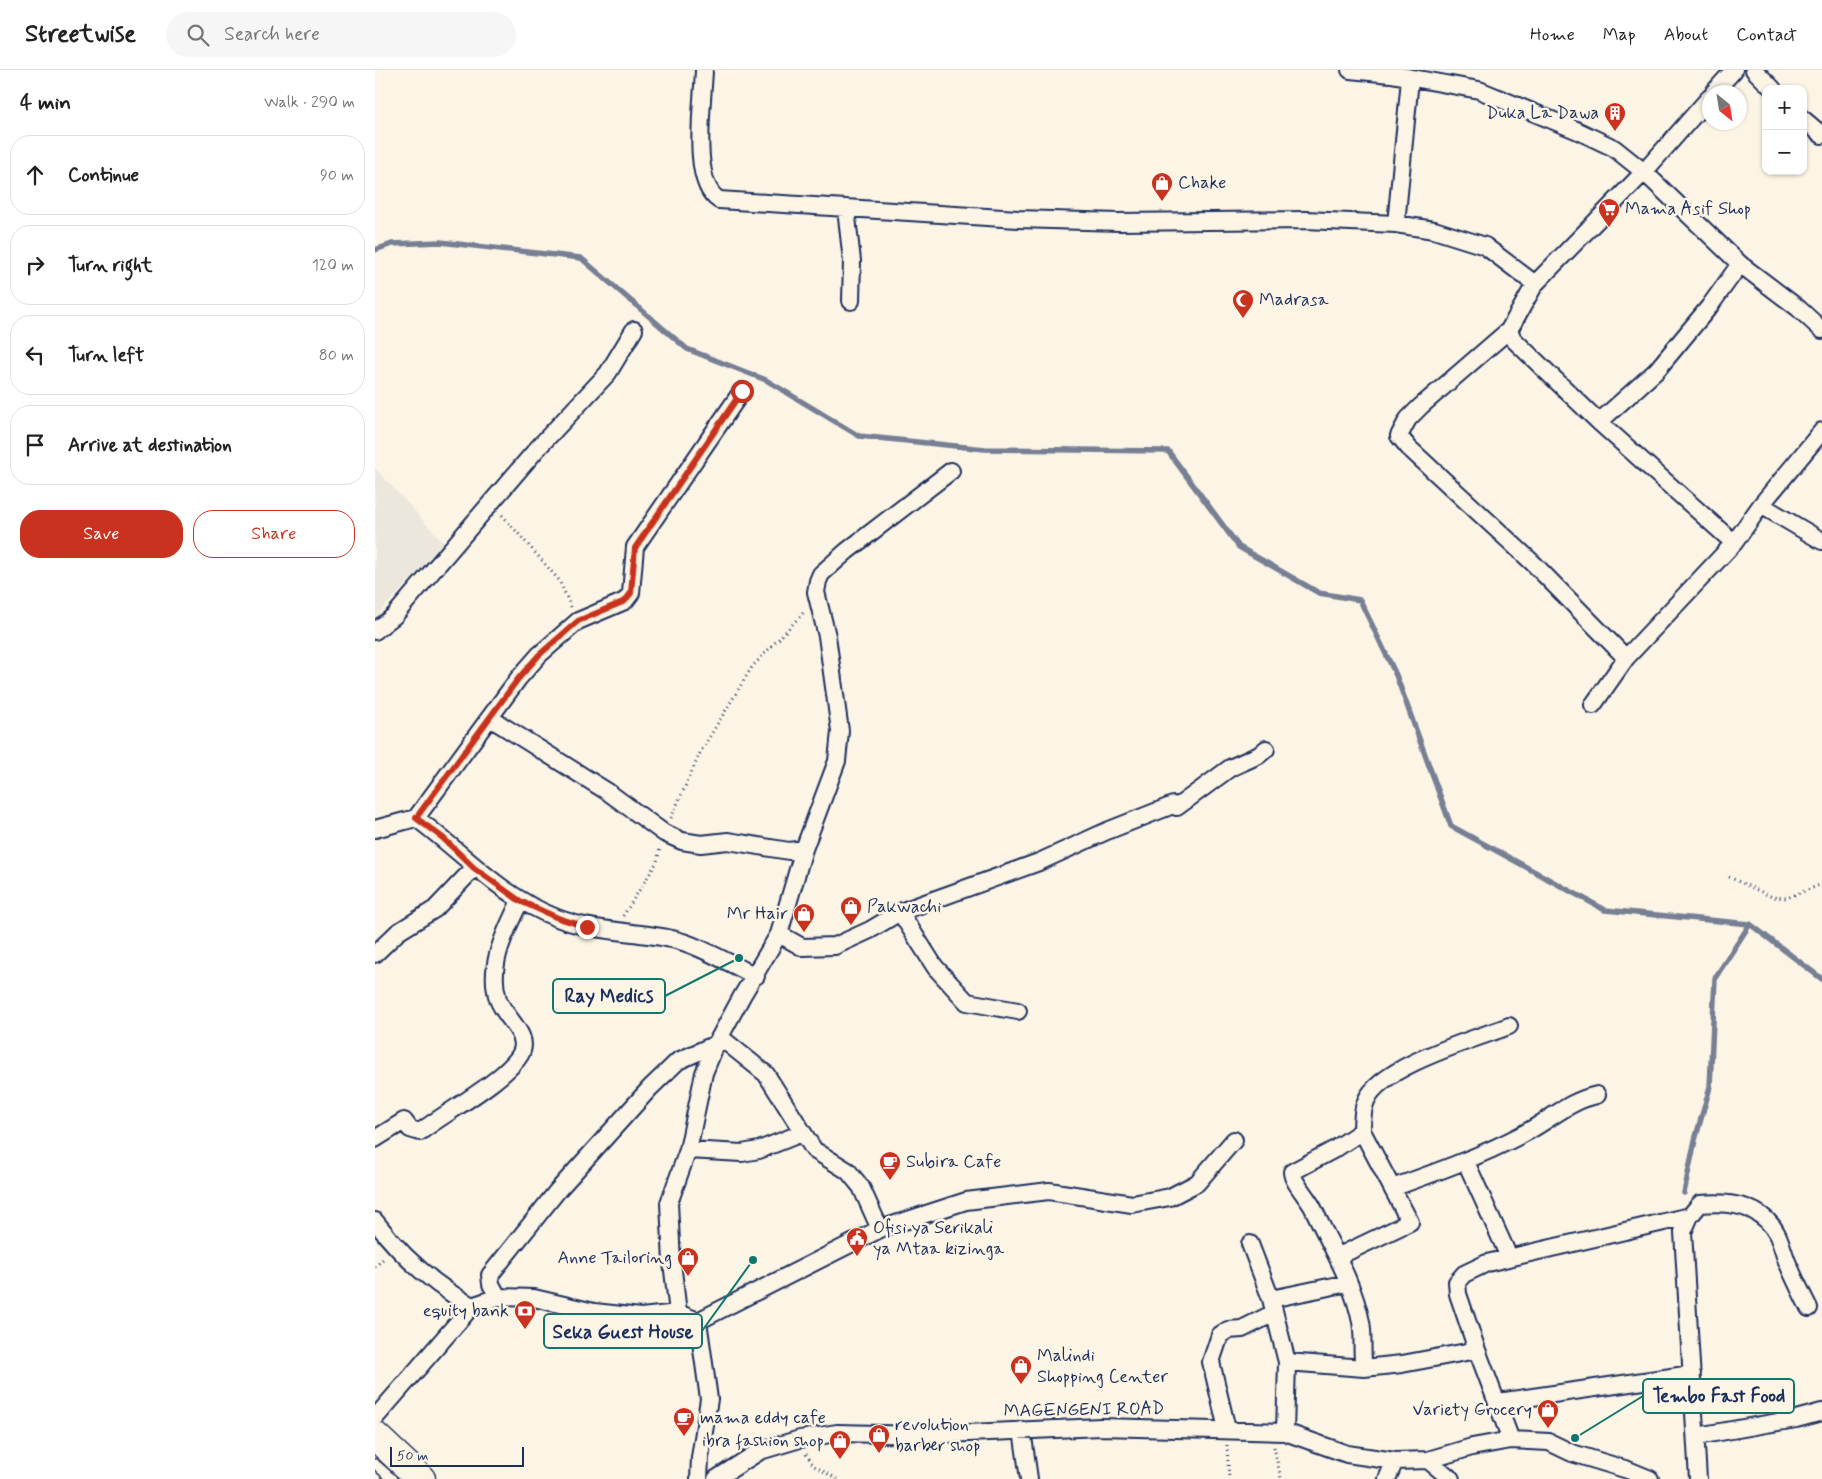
<!DOCTYPE html>
<html lang="en">
<head>
<meta charset="utf-8">
<style>
	body { margin:0; font-family:Mynerve,sans-serif; background:#f6f6f6; color:#222 }
	.controls { position:absolute; right:15px; top:15px; display:grid; overflow:hidden; border-radius:10px; box-shadow:0 1px 4px #0004 }
	.controls button { width:45px; height:45px; display:grid; place-items:center; padding:0; border:0; border-bottom:1px solid #e0e0e0; background:#fff; color:#222; font:25px sans-serif }
	.compass { position:absolute; left:1327px; top:15px; width:45px; height:45px; border-radius:50%; background:#fff; box-shadow:0 1px 4px #0004; rotate:150deg }
	.scale { position:absolute; left:15px; bottom:12px; width:134px; box-sizing:border-box; padding-left:5px; border:2px solid #1b2f5e; border-top:0; font-size:14px; line-height:18px; white-space:nowrap; color:#1b2f5e; -webkit-text-stroke:4px #fcf5e5; paint-order:stroke }
	.stop { position:absolute; width:15px; height:15px; margin:-11px; border:4px solid #c8321e; border-radius:50%; background:#fff }
	.stop.end { background:#c8321e; border-color:#fff; box-shadow:0 1px 5px #0008 }
	.list { margin:0; padding:0; list-style:none }
	h2 { display:flex; justify-content:space-between; align-items:center; height:65px; margin:0; padding:0 20px; font-size:21px }
	h2 small { font-size:16px; font-weight:400; color:#767676 }
	.list li { display:grid; grid-template-columns:32px 1fr auto; gap:15px; align-items:center; box-sizing:border-box; height:80px; margin:0 10px 10px; padding:0 10px; border:1px solid #e0e0e0; border-radius:20px }
	.list b { display:block; font-size:19px; white-space:nowrap }
	.list em { font-size:16px; font-style:normal; color:#767676 }
	.actions { display:flex; gap:10px; padding:15px 20px }
	.actions a { flex:1; padding:11px 0; border:1px solid #c8321e; border-radius:20px; text-align:center; font-size:18px; color:#c8321e }
	.actions .main { background:#c8321e; color:#fff }
	.icon { flex:none; width:28px; height:28px; fill:none; stroke:currentColor; stroke-width:2; stroke-linecap:round; stroke-linejoin:round }
	.map { position:relative; flex:none; width:1447px; height:1409px; overflow:hidden }
	header { display:flex; align-items:center; gap:30px; box-sizing:border-box; height:70px; padding:0 25px; background:#fff; border-bottom:1px solid #e0e0e0 }
	header strong { font-size:24px }
	nav { display:flex; gap:28px; margin-inline-start:auto; font-size:18px }
	.search { width:350px; height:45px; background:#f6f6f6; display:flex; align-items:center; gap:12px; box-sizing:border-box; padding:0 18px; border-radius:28px; color:#767676; font-size:19px }
	main { display:flex }
	aside { flex:1; background:#fff }
	.map>svg:first-child { display:block }
	.built { fill:#ece7dc }
	.lines { fill:none; stroke-linecap:round; stroke-linejoin:round }
	.stream { stroke:#767f94; stroke-width:5.5 }
	.service-casing { stroke:#1b2f5e; stroke-width:12 }
	.minor-casing { stroke:#1b2f5e; stroke-width:20 }
	.trunk-casing { stroke:#1b2f5e; stroke-width:31 }
	.path { stroke:#1b2f5e; stroke-width:3; stroke-dasharray:1 4; stroke-linecap:butt }
	.service { stroke:#fcf5e5; stroke-width:9 }
	.minor { stroke:#fcf5e5; stroke-width:16 }
	.trunk { stroke:#fcf5e5; stroke-width:28 }
	.route { stroke:#c8321e; stroke-width:6 }
	.labels { text-anchor:middle; dominant-baseline:central; stroke-width:5; stroke-linejoin:round; paint-order:stroke }
	.poi-label { font-size:18px; fill:#1b2f5e; stroke:#fcf5e5; text-anchor:start }
	.street-label { font-size:18px; fill:#1b2f5e; stroke:#fcf5e5 }
	.leader { fill:none; stroke:#0f766e; stroke-width:2 }
	.callout-dot { fill:#0f766e; stroke:#fcf5e5; stroke-width:2 }
	.callout { fill:#fcf5e5; stroke:#0f766e; stroke-width:2 }
	.callout-label { font-size:19px; text-anchor:middle; font-weight:bold; fill:#1b2f5e }
</style>
</head>
<body>
<header>
<strong>Streetwise</strong>
<div class="search"><svg class="icon" aria-label="search" viewBox="0 0 24 24"><circle cx="10" cy="10" r="6"/><path d="M15 15l6 6"/></svg>Search here</div>
<nav><a>Home</a><a>Map</a><a>About</a><a>Contact</a></nav>
</header>
<main>
<aside>
<h2>4 min<small>Walk · 290 m</small></h2>
<ul class="list">
<li><svg class="icon" aria-label="ahead" viewBox="0 0 24 24"><path d="M12 20V5M6 11l6-6 6 6"/></svg><div><b>Continue</b></div><em>90 m</em></li>
<li><svg class="icon" aria-label="right" viewBox="0 0 24 24"><path d="M7 20v-9h11M14 6l5 5-5 5"/></svg><div><b>Turn right</b></div><em>120 m</em></li>
<li><svg class="icon" aria-label="left" viewBox="0 0 24 24"><path d="M17 20v-9H6M10 6l-5 5 5 5"/></svg><div><b>Turn left</b></div><em>80 m</em></li>
<li><svg class="icon" aria-label="arrive" viewBox="0 0 24 24"><path d="M6 21V4h12l-3 4 3 4H6"/></svg><div><b>Arrive at destination</b></div></li>
</ul>
<div class="actions"><a class="main">Save</a><a>Share</a></div>
</aside>
<div class="map">
<svg width="1447" height="1409" viewBox="0 0 1447 1409">
	<rect width="100%" height="100%" fill="#fcf5e5"/>
	<filter id="ink" filterUnits="userSpaceOnUse"><feTurbulence type="fractalNoise" baseFrequency=".02" numOctaves="2"/><feDisplacementMap in="SourceGraphic" scale="10" xChannelSelector="R" yChannelSelector="G"/><feConvolveMatrix kernelMatrix="1 2 1 2 8 2 1 2 1" color-interpolation-filters="sRGB"/></filter>
	<g filter="url(#ink)">
		<path class="built" d="M0,398L70,474L0,547Z"/>
		<g class="lines">
			<path class="stream" d="M0,180L17,174L65,172L206,188L312,279L391,310L484,366L610,379L793,381L864,477L944,523L985,530L1021,605L1076,756L1230,840L1375,854L1447,909
				M1309,1123L1320,1070L1335,1017L1340,908L1375,854"/>
			<g class="service-casing">
				<path id="service" d="M0,1394L17,1409"/>
			</g>
			<g class="minor-casing">
				<path id="minor" d="M329,0C328,32 315,113 344,130L643,149L744,152L930,150L1021,154L1059,160L1110,176L1160,214
					M975,0L1016,4L1104,20L1201,60L1239,78L1269,102L1365,194L1423,238L1447,260
					M1379,0L1398,19
					M1339,22L1359,0
					M1428,49L1447,65
					M471,139L477,191L476,231
					M1021,154L1035,9
					M1134,260L1138,269L1224,352L1359,473
					M1224,352L1281,301L1334,237L1365,194
					M1386,435L1447,471
					M0,561L19,546L161,380L233,303L259,260
					M1251,588L1158,493L1034,378L1024,366L1033,349L1046,336L1134,260L1160,214L1269,102L1334,28
					M1218,635L1251,588L1359,473L1386,435L1447,361
					M115,648L233,722L289,763L307,771L326,774L353,771L414,781L429,779
					M41,748L143,609L164,585L203,551L250,531L256,523L260,477L367,321
					M0,759L41,748C90,784 123,825 182,848C218,862 260,861 297,869C322,874 357,895 381,906
					M525,842L560,897L592,932L643,941
					M404,864L427,877L460,876L495,860L525,842L664,792L732,761L798,735L802,737L855,698L884,685L891,679
					M0,884L23,862L60,839L99,798
					M345,967L391,1004L439,1080L473,1101L486,1117L505,1159
					M0,1069L29,1051L35,1059L45,1062C71,1042 129,1011 145,985C157,965 129,948 123,929C112,895 131,861 145,831
					M313,1080L367,1083L384,1080L427,1063
					M1091,1092L1134,1187
					M1017,1118C1062,1102 1106,1086 1148,1064C1174,1051 1193,1031 1222,1025
					M0,1151C26,1186 59,1215 97,1236
					M875,1174L896,1229L912,1292L910,1362
					M964,1186L1035,1152L987,1061
					M123,1227L116,1214L115,1205L183,1120L275,1018L303,991L341,974
					M896,1229L973,1213
					M323,1251L505,1159L591,1131L674,1121L757,1134L795,1127L822,1113L859,1070
					M912,1292L989,1298L1027,1294L1102,1280
					M989,1298C986,1282 989,1266 986,1252C978,1211 955,1175 938,1138C933,1128 917,1111 917,1102L960,1079L987,1061C987,1052 987,1040 991,1031C1005,996 1100,969 1134,956
					M1123,1332L1317,1304
					M0,1348L97,1236L123,1227L159,1228L219,1242L266,1247L303,1243
					M852,1359L836,1292L845,1265L853,1260L867,1259L899,1243
					M647,1360L654,1409
					M1322,1366L1421,1349L1447,1342
					M1136,1370L1102,1280L1083,1224L1082,1212L1089,1204L1112,1193L1315,1146
					M1053,1390L1076,1409
					M324,1409L325,1388L334,1329L323,1251L303,1243L297,1192L294,1133L313,1080L329,1003L341,974L367,926L404,864L429,779L462,691L465,661L452,566L441,522L443,511L446,504L472,481L576,401
					M341,1409L385,1381L425,1369L462,1363L548,1365L726,1357L910,1362L972,1384L1020,1391L1053,1390L1097,1377L1136,1370L1174,1372L1197,1383L1253,1400L1275,1409
					M1012,1409L1020,1391
					M1323,1409L1308,1162L1315,1146L1325,1134C1354,1131 1387,1135 1402,1164C1407,1174 1409,1186 1414,1196C1420,1210 1427,1224 1434,1238"/>
			</g>
			<g class="trunk-casing">
				<path id="trunk" d="M0,1366L46,1409"/>
			</g>
			<path class="path" d="M127,445L184,510L196,537
				M296,748L326,681L377,597L430,541
				M1354,807L1397,827L1412,828L1447,814
				M248,846L282,792L285,777
				M0,1197L10,1187
				M852,1375L854,1409
				M899,1377L906,1409
				M431,1384L439,1396L462,1409"/>
			<use href="#service" class="service"/>
			<use href="#minor" class="minor"/>
			<use href="#trunk" class="trunk"/>
		</g>
	</g>
	<g class="lines" filter="url(#ink)">
		<path class="route" d="M212,857L183,848L145,831L99,798L68,768L41,748L143,609L164,585L203,551L250,531L256,523L260,478L367,321"/>
	</g>
	<defs>
		<g id="building-pin" transform="scale(1.125)"><path d="M0 17L-7.5 6A9.5 9.5 0 1 1 7.5 6Z" fill="#c8321e" stroke="#fcf5e5"/><path d="M-4-6H4V6H1V3H-1V6H-4ZM-2.5-4.3h1.7v1.8h-1.7ZM.8-4.3h1.7v1.8H.8ZM-2.5-1h1.7V.8h-1.7ZM.8-1h1.7V.8H.8Z" fill="#fff"/></g>
		<g id="shop-pin" transform="scale(1.125)"><path d="M0 17L-7.5 6A9.5 9.5 0 1 1 7.5 6Z" fill="#c8321e" stroke="#fcf5e5"/><path d="M-5-2.5h2.3a2.7 3.5 0 0 1 5.4 0H5L5.5 6h-11ZM-1.5-2.5h3a1.5 2.3 0 0 0-3 0Z" fill="#fff"/></g>
		<g id="supermarket-pin" transform="scale(1.125)"><path d="M0 17L-7.5 6A9.5 9.5 0 1 1 7.5 6Z" fill="#c8321e" stroke="#fcf5e5"/><path d="M-6-5.5h2.5l.6 2H6L4.5 2H-2.5L-4.4-4H-6ZM-1.5 3.2a1.3 1.3 0 1 0 .1 0ZM3 3.2a1.3 1.3 0 1 0 .1 0Z" fill="#fff"/></g>
		<g id="mosque-pin" transform="scale(1.125)"><path d="M0 17L-7.5 6A9.5 9.5 0 1 1 7.5 6Z" fill="#c8321e" stroke="#fcf5e5"/><path d="M3.5-4.9A6 6 0 1 0 3.5 4.9A5 5 0 1 1 3.5-4.9Z" fill="#fff"/></g>
		<g id="cafe-pin" transform="scale(1.125)"><path d="M0 17L-7.5 6A9.5 9.5 0 1 1 7.5 6Z" fill="#c8321e" stroke="#fcf5e5"/><path d="M-5.5-4.5H6V0H3Q3 3.5 0 3.5H-2.5Q-5.5 3.5-5.5 0ZM3-3.2v2h1.7v-2ZM-6 4.5H4V6H-6Z" fill="#fff"/></g>
		<g id="civic-pin" transform="scale(1.125)"><path d="M0 17L-7.5 6A9.5 9.5 0 1 1 7.5 6Z" fill="#c8321e" stroke="#fcf5e5"/><path d="M-.6-6.5H3V-4.5H.6V-3L4-1V1h2V6H-6V1h2V-1L-.6-3ZM-1.2 2.5V6h2.4V2.5Z" fill="#fff"/></g>
		<g id="bank-pin" transform="scale(1.125)"><path d="M0 17L-7.5 6A9.5 9.5 0 1 1 7.5 6Z" fill="#c8321e" stroke="#fcf5e5"/><path d="M-6-4H6V4H-6ZM0-2.3a2.3 2.3 0 1 0 0 4.6a2.3 2.3 0 1 0 0-4.6Z" fill="#fff"/></g>
	</defs>
	<g fill-rule="evenodd">
		<use href="#building-pin" x="1240" y="43"/>
		<use href="#shop-pin" x="787" y="113"/>
		<use href="#supermarket-pin" x="1234" y="139"/>
		<use href="#mosque-pin" x="868" y="230"/>
		<use href="#shop-pin" x="476" y="837"/>
		<use href="#shop-pin" x="429" y="844"/>
		<use href="#cafe-pin" x="515" y="1092"/>
		<use href="#civic-pin" x="482" y="1168"/>
		<use href="#shop-pin" x="313" y="1188"/>
		<use href="#bank-pin" x="150" y="1241"/>
		<use href="#shop-pin" x="646" y="1296"/>
		<use href="#shop-pin" x="1173" y="1340"/>
		<use href="#cafe-pin" x="309" y="1348"/>
		<use href="#shop-pin" x="504" y="1365"/>
		<use href="#shop-pin" x="465" y="1371"/>
	</g>
	<g class="labels">
		<g class="poi-label">
			<text x="1224" y="43" text-anchor="end">Duka La Dawa</text>
			<text x="803" y="113">Chake</text>
			<text x="1250" y="139">Mama Asif Shop</text>
			<text x="884" y="230">Madrasa</text>
			<text x="492" y="837">Pakwachi</text>
			<text x="413" y="844" text-anchor="end">Mr Hair</text>
			<text x="531" y="1092">Subira Cafe</text>
			<text x="498" y="1158">Ofisi ya Serikali<tspan x="498" dy="21">ya Mtaa kizinga</tspan></text>
			<text x="297" y="1188" text-anchor="end">Anne Tailoring</text>
			<text x="134" y="1241" text-anchor="end">equity bank</text>
			<text x="662" y="1286">Malindi<tspan x="662" dy="21">Shopping Center</tspan></text>
			<text x="1157" y="1340" text-anchor="end">Variety Grocery</text>
			<text x="325" y="1348">mama eddy cafe</text>
			<text x="520" y="1355">revolution<tspan x="520" dy="21">barber shop</tspan></text>
			<text x="449" y="1371" text-anchor="end">ibra fashion shop</text>
		</g>
		<g class="street-label">
			<text transform="translate(709 1340) rotate(-1)">MAGENGENI ROAD</text>
		</g>
	</g>
	<path class="leader" d="M364 888L290 926M378 1190L327 1261M1200 1368L1268 1326"/>
	<g class="callout-dot">
		<circle cx="364" cy="888" r="5"/>
		<circle cx="378" cy="1190" r="5"/>
		<circle cx="1200" cy="1368" r="5"/>
	</g>
	<g class="callout">
		<rect x="178" y="909" width="112" height="34" rx="5"/>
		<rect x="169" y="1244" width="158" height="34" rx="5"/>
		<rect x="1268" y="1309" width="151" height="34" rx="5"/>
	</g>
	<g class="callout-label">
		<text x="234" y="932">Ray Medics</text>
		<text x="248" y="1268">Seka Guest House</text>
		<text x="1344" y="1332">Tembo Fast Food</text>
	</g>
</svg>
<div class="controls">
<button>+</button>
<button>−</button>
</div>
<svg class="compass" viewBox="-18 -18 36 36"><path d="M0-13l5 13h-10z" fill="#e53935"/><path d="M0 13l5-13h-10z" fill="#767676"/></svg>
<div class="scale">50 m</div>
<div class="stop" style="left:367px;top:321px"></div>
<div class="stop end" style="left:212px;top:857px"></div>
</div>
</main>
</body>
</html>
